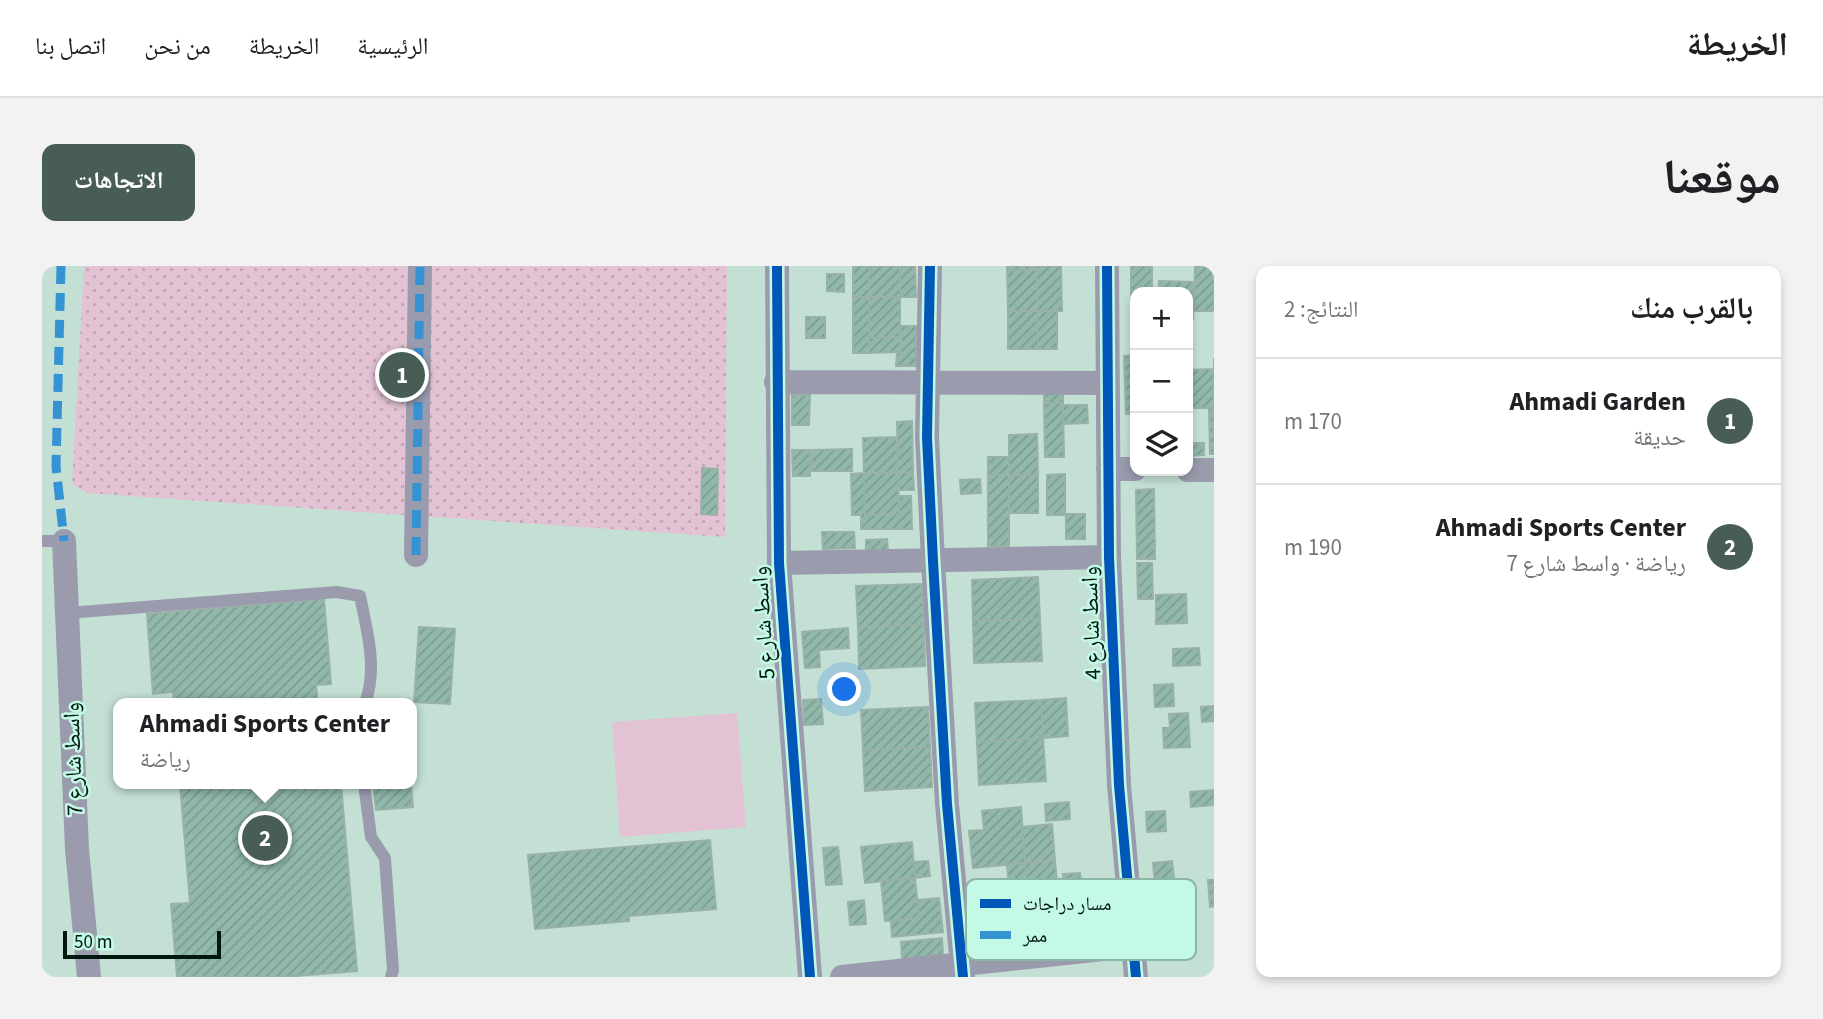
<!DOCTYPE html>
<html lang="ar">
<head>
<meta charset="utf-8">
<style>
	body { margin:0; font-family:"Source Sans 3","Noto Naskh Arabic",sans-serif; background:#f2f2f2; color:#202124; direction:rtl }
	.controls { position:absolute; right:21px; top:21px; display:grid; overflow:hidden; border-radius:14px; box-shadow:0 4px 10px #0003 }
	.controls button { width:63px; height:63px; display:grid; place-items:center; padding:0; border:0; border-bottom:2px solid #e0e0e0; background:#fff; color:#202124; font:35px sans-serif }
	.scale { position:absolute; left:21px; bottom:18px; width:158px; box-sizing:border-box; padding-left:7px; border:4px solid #031711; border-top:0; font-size:19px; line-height:24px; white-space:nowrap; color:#031711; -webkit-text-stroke:5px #c4fae5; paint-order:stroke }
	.you { position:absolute; left:803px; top:424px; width:24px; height:24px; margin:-18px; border:5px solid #fff; border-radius:50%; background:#1a73e8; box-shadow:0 0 0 10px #1a73e833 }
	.badge { display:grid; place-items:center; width:46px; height:46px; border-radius:50%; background:#475d56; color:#fff; font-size:23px; font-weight:700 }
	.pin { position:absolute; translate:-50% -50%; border:4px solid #fff; box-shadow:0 2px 7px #0006 }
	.popup { position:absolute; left:71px; top:432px; width:304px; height:91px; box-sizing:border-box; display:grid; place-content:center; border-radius:14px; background:#fff; filter:drop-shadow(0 2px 5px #0005); font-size:23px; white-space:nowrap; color:#757577 }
	.popup b { font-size:26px; color:#202124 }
	.popup::after { content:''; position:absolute; left:50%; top:100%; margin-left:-14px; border:14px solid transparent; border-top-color:#fff }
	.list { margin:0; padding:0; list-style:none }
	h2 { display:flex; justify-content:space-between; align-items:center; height:91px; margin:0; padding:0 28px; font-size:30px }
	h2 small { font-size:23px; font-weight:400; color:#757577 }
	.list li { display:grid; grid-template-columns:46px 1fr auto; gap:21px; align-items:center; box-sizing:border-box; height:126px; padding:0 28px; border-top:2px solid #e0e0e0 }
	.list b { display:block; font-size:26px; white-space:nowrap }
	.list p { margin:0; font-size:23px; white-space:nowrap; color:#757577 }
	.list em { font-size:23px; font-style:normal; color:#757577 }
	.icon { flex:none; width:38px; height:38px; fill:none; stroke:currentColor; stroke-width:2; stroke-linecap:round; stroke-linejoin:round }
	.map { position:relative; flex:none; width:1172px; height:711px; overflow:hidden; direction:ltr; border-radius:14px }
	header { display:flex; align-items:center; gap:42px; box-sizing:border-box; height:98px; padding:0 35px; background:#fff; border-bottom:2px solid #e0e0e0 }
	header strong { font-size:33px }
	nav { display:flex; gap:38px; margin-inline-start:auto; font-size:24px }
	.intro { display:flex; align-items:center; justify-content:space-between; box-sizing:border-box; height:168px; padding:0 42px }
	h1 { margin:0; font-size:49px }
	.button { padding:18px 32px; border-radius:14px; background:#475d56; color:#fff; font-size:24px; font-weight:700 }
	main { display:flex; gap:42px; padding:0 42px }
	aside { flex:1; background:#fff; border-radius:14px; box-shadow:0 4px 10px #0003 }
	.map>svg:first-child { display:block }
	.grass { fill:url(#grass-dots) }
	.garden { fill:#e2c2d3 }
	.building { fill:url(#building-hatch); stroke:#9ab1a8; stroke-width:2 }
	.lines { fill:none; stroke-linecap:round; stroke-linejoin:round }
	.lane { stroke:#9a9cae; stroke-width:12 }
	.street { stroke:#9a9cae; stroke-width:24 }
	.quiet { stroke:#3693d3; stroke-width:9; stroke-dasharray:18 9; stroke-linecap:butt }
	.cycleway-casing { stroke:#c4fae5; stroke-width:15 }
	.cycleway { stroke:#0057b8; stroke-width:10 }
	.labels { text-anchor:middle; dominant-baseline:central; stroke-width:5; stroke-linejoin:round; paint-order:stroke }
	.street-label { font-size:23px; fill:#031711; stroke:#c4fae5 }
	.key { fill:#c4fae5; stroke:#8ab6a5; stroke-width:2 }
	.key-label { font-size:19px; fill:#031711 }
</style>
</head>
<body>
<header>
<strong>الخريطة</strong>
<nav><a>الرئيسية</a><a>الخريطة</a><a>من نحن</a><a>اتصل بنا</a></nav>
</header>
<div class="intro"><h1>موقعنا</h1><a class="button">الاتجاهات</a></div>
<main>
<aside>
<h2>بالقرب منك<small>النتائج: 2</small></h2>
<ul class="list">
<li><span class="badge">1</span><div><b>Ahmadi Garden</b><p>حديقة</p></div><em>170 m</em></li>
<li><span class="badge">2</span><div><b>Ahmadi Sports Center</b><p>رياضة · واسط شارع 7</p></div><em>190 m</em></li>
</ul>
</aside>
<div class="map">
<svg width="1172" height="711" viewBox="0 0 1172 711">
	<defs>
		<pattern id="grass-dots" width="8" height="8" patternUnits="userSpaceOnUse" patternTransform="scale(1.75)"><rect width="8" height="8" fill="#e2c2d3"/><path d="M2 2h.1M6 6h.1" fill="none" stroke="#c0a6b4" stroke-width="1.8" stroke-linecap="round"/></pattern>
		<pattern id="building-hatch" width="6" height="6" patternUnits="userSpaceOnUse" patternTransform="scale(1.75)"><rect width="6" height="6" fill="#91b8ab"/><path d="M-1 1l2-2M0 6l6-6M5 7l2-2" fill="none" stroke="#7b9d92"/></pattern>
	</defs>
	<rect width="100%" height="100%" fill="#c4e0d5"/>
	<path class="grass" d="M42,0H685L683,271L45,227L30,218Z"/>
	<path class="garden" d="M695,447L704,561L578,571L570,456Z"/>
	<path class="building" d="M811,0H827V31H811Z
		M827,0H858V31H827Z
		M858,0H873L874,31H858Z
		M965,0H995V4H965Z
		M995,0H1019L1020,45H995Z
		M1089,0H1110V26H1093V39H1089Z
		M1153,0H1172V45H1152Z
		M965,4H995V45H966Z
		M785,8H802V26L785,25Z
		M1117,15L1152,16L1151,53H1146V26H1117Z
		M811,31H827V87H811Z
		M827,31H858V71L827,72Z
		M1015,44V83H996L995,45Z
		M966,45H995L996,83H966Z
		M764,51H783V72H764Z
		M859,60H874V100H854L855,87H859Z
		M858,71V86L827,87V72Z
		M1093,89V148H1084L1082,90Z
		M1172,92V142H1146V104L1172,103Z
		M1021,126V137H1002V127Z
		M750,129H768L767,159H750Z
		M1002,137H1021L1022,191H1003Z
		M1021,139H1045L1046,157L1021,158Z
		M1167,142H1172V188H1168Z
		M870,155L871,206L856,207L855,156Z
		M995,168L996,209H967V169Z
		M855,171L856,207H822L821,172Z
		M1146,177H1162V189L1146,190Z
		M810,183V205H770V184Z
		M750,184H768V210H751Z
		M946,191H967V209H946Z
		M660,202L676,203L675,249L659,248Z
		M871,206L872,224H857L856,207Z
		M822,207H856L857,248L823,249Z
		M822,207L823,249L857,248V230H869L870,263H819V249H810L809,208Z
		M1023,208V249H1005V209Z
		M946,209H967V280H946Z
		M967,209H996V247H967Z
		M938,213L939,227L919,228L918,214Z
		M1112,223L1113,293H1095L1094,224Z
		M1024,248H1043V273H1024Z
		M780,266H812L813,282L781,283Z
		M845,273L846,284H824V274Z
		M1095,297H1110L1111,333H1096Z
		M996,311L998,353L931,355L930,314Z
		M880,318L882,359L816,361L814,320Z
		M1144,328L1145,357L1114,358V329Z
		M282,333L289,418L274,419L276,437H132L131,426L111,428L105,348Z
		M998,353L1000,395L932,397L931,355Z
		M882,359L883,400L817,403L816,361Z
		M377,361L413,363L408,438L372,436Z
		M806,362L807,382L777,384L778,401L763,402L760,366Z
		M1157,382L1158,399L1131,400V383Z
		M1131,418L1132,440L1113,441L1112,419Z
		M1024,432L1026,470L1001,472L999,434Z
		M779,433L781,458L762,459L761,434Z
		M999,434L1001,472L935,476L933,437Z
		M1171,440L1172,455L1160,456L1159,441Z
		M886,441L888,481L821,484L819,444Z
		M1146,447L1148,481L1122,482L1121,462H1128L1127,448Z
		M1001,472L1004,515L937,519L935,476Z
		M888,481L890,521L823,525L821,484Z
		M138,518H299L315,705L242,711H135L129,638L148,637Z
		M331,518H369L371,541L334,544Z
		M1172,524V539L1149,541L1148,526Z
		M1027,536L1028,553L1004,555L1003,538Z
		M979,541L983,597L931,602L927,565L942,564L940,545Z
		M1123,545L1124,565L1105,566L1104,546Z
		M1010,558L1013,595L983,597L980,561Z
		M668,574L674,643L587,650V655L493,663L486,589Z
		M870,576L873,612L823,617L819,581Z
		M796,581L800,618L784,619L781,582Z
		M886,595L888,610L873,612L872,596Z
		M1013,595L1017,637L987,640L983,597Z
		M1130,595L1136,647L1116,649L1111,597Z
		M983,597L985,619L967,621L965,599Z
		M1038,607L1041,636L1023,637L1021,608Z
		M873,612L877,652L843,655L839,615Z
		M1166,614H1172V640L1168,641Z
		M947,617L950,654L935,656L931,619Z
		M897,632L901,666L850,671L849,655L877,652L876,634Z
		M822,634L824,658L808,659L806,636Z
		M1017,637H1019L1021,652L988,655L987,640Z
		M900,672L901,689L860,693L859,676Z"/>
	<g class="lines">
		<path class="lane" d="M0,275H22
			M25,347L295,326L318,330C325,365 336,403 323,437
			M322,518L329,571L343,592L351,704L349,711"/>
		<path class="street" d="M735,0L737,297L768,711
			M888,0L885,171L891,295L905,538L921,711
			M1065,0L1067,291L1077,519L1094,711
			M734,116L1065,117
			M1066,203H1093
			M1146,204H1172
			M22,275L35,583L47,711
			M374,289L378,0
			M737,297L1067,291
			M800,711L1089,680"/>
		<path class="quiet" d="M19,0L14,200L22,275
			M374,289L378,0"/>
		<g class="cycleway-casing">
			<path id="cycleway" d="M735,0L737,297L768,711
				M888,0L885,171L891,295L905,538L921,711
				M1065,0L1067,291L1077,519L1094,711"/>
		</g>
		<use href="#cycleway" class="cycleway"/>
	</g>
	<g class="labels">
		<g class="street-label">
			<text transform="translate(721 357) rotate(-94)">واسط شارع 5</text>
			<text transform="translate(1049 357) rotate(-92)">واسط شارع 4</text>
			<text transform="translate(31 493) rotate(-92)">واسط شارع 7</text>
		</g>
	</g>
	<rect x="924" y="613" width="230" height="81" rx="10" class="key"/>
	<rect x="938" y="633" width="31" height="9" fill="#0057b8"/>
	<rect x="938" y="665" width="31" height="8" fill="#3693d3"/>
	<g class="key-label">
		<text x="981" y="644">مسار دراجات</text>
		<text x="981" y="676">ممر</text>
	</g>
</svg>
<div class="controls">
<button>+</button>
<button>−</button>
<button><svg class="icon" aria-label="layers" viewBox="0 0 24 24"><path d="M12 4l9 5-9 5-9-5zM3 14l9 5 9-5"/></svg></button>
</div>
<div class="scale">50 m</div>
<div class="you"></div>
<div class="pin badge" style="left:360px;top:109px">1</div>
<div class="pin badge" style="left:223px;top:572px">2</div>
<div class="popup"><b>Ahmadi Sports Center</b>رياضة</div>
</div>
</main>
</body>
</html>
